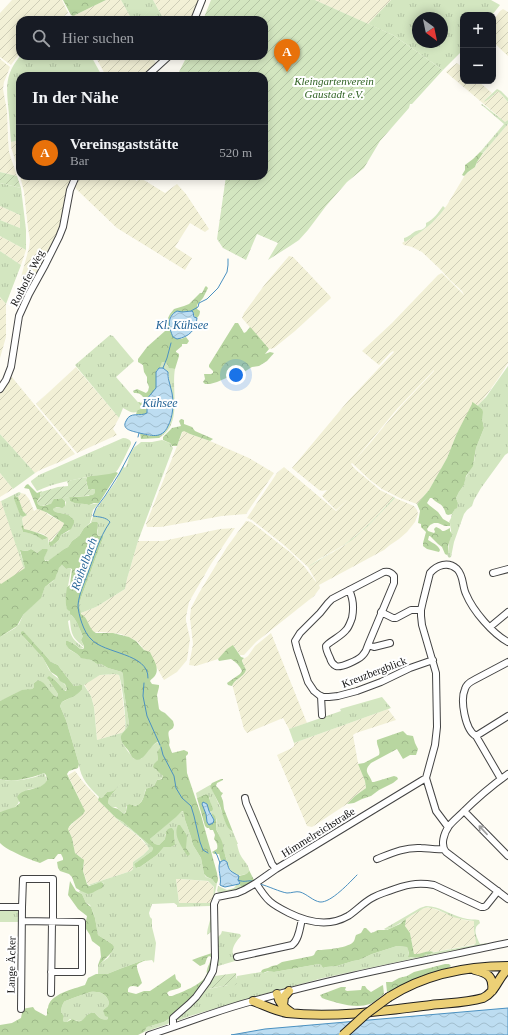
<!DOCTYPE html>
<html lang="de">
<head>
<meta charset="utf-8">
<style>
	body { margin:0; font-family:Georgia,serif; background:#242831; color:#f1f3f6 }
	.controls { position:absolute; right:12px; top:12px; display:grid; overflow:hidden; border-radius:8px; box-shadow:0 2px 10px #0003 }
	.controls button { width:36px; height:36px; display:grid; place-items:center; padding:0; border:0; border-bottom:1px solid #363941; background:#171b24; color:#f1f3f6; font:20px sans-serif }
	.compass { position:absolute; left:412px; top:12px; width:36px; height:36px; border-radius:50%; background:#171b24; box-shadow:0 2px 10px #0003; rotate:147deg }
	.you { position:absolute; left:236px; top:375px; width:14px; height:14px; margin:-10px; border:3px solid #fff; border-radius:50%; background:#1a73e8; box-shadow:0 0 0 6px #1a73e833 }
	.badge { display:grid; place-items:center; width:26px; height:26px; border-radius:50%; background:#2563eb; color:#fff; font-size:13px; font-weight:700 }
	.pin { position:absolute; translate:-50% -33px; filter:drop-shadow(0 1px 2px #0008) }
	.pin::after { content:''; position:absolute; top:21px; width:14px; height:12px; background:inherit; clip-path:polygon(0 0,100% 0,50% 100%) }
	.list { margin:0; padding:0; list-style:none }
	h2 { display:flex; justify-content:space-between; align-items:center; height:52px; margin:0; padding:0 16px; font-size:17px }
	h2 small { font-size:13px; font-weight:400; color:#9ea1a6 }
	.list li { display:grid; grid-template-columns:26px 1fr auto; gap:12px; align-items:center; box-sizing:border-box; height:56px; padding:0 16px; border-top:1px solid #363941 }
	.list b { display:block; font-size:15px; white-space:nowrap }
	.list p { margin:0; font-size:13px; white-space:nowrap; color:#9ea1a6 }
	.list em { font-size:13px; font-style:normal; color:#9ea1a6 }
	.icon { flex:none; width:22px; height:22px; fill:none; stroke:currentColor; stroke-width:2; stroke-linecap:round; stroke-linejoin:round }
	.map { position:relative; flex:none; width:508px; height:1035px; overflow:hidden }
	.search { position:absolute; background:#171b24; box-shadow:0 2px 10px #0003; left:16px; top:16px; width:252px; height:44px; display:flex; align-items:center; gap:10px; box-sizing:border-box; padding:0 14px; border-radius:12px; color:#9ea1a6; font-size:15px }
	.panel { position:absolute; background:#171b24; box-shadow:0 2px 10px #0003; left:16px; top:72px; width:252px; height:108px; border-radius:12px }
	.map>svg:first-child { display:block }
	.farmland { fill:url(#farmland-furrows); fill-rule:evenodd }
	.grass { fill:url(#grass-tufts); fill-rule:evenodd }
	.forest { fill:url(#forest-crowns); fill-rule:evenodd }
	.garden { fill:url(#garden-furrows) }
	.water { fill:url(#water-waves); stroke:#4b91c1 }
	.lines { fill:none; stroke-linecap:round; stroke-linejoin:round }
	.stream { stroke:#4b91c1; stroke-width:1 }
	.minor-casing { stroke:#434343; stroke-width:8 }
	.major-casing { stroke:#212121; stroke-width:10 }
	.minor { stroke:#fff; stroke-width:6 }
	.major { stroke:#ecd076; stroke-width:8 }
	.major-bridge-casing { stroke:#212121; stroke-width:10; stroke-linecap:butt }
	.major-bridge { stroke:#ecd076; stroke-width:8 }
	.oneway { stroke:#9f9f9f }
	.labels { text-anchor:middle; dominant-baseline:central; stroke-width:4; stroke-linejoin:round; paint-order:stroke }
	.park-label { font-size:11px; font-style:italic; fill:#316325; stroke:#fff }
	.street-label { font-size:11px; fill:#101010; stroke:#fff }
	.water-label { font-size:12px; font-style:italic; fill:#246497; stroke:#fff }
</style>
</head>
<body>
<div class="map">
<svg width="508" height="1035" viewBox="0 0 508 1035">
	<defs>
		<pattern id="farmland-furrows" width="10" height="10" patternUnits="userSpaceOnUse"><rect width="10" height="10" fill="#f2f0d6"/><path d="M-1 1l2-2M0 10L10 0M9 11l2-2" fill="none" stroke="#cecdb7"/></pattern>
		<pattern id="grass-tufts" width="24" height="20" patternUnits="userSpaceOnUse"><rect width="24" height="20" fill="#d3e6c0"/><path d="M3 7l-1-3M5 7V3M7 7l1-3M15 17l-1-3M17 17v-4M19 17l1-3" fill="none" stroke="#b4c4a4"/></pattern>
		<pattern id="forest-crowns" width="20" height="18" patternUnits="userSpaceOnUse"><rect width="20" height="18" fill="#b8d6a0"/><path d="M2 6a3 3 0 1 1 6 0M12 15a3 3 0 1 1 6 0" fill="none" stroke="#9db789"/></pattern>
		<pattern id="garden-furrows" width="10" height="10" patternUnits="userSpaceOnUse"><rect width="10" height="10" fill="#d3e6c0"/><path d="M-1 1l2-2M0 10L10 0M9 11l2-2" fill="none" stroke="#b4c4a4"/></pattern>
		<pattern id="water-waves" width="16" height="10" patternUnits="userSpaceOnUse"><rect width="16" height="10" fill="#bdddf1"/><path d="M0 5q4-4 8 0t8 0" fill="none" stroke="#a1bdce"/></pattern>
	</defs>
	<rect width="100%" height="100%" fill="#fefcf4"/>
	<path class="farmland" d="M12,0H62L68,13L59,20H20V53L11,65L0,57V13Z
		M106,0H121L132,20H75L73,16Z
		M153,0H201L193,20H164Z
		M315,0H391L368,24Z
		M503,9L508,12V56L493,42V22H494L495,18L500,11Z
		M95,56H152L157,65L144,76H106Z
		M0,59L10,67L4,82L3,89L7,111L8,139L9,152L17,176L0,172Z
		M457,63L463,68V81H478L492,93L484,101L492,96L497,91H499L502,95L508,102V120L505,122L504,121L447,73L446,72L448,70Z
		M508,124V363L498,379L482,401L477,406L474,403L473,404L457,433L447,458L429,490L417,504L400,498L382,489L370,480L352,463L351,464L355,469L380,490L394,497L374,519L361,531L350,540L344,545L319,559L308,567L284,545L252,520L247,518L277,473L284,467L336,511L347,500L336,510L322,496L327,490L322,491L319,490L292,468L348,401L394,352L393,351L390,353L379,365L362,351L392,323L438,275L442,273L464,295L462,291L450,280L441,270L422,252L412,247L404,245L402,243L425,229L438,217L447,205L465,175L476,166L477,162L487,148ZM434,370V371L402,405L370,443L354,461L397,409Z
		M20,140V175L11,147V142Z
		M20,176H72L69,183L61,225L57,236L35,278L23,298L22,297L21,277L29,248L30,240L28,228L24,192Z
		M81,176H129L137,181L139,177L165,193L177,184L186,194L209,229L205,232L190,223L175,247L192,258L185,270L117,228L74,187Z
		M0,206L20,215V228L0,220Z
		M0,236L26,250L21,265L0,251Z
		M289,256L293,257L330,296L331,298L295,331L274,348L269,349L248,325L242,318L244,313L266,283L283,263Z
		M0,297L6,304V337L0,358Z
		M76,367L119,418L113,429L117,435L77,453L36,404Z
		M11,376L75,454L62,461L40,470L35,473L0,434V393Z
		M183,431H185L190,434L210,441L249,458L274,473L261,492L246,514L222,516L161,527H147L146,524Z
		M0,473L13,489L0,497Z
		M21,493L25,494L29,499L34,511L37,509L43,510L49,515L62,522L64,523L63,526L50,542L49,541L47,537L43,534L23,529L22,518L27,515L23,511L19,501L18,497Z
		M395,498L414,506L417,510L418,514L415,522L407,532L399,539L390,545L384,550L319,585L320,588L314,596L256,642L244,655H240L234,646L228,649L218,659L196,666L189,665L193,644L190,618L191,608L199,593L227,547L246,521L251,522L291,553L304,566L316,582V581L308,567L345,545L369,525Z
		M0,501H1L25,569L17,575L0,585Z
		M235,528L211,564L189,602L186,617V621L190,639L187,660L177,672L164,680L151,658L138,642L133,639L121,634L102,632H91L81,613L96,607L125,589L127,579L138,541H163L220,529Z
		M271,633L307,723L289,729L283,718L247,733L244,729L232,684L242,676L246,670L243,663L242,660L248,656L255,646Z
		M115,674L119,675L120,679L125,717V729L123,732L121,733L97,740L94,707L91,696L84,684L100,675Z
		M388,709L396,720L356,733L353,735L358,763L365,781L366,788L355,796L347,804L312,827L307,826L277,755L292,748L294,746V743Z
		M75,771L84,783L98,798L99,801L118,820L139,837L148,847L149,849L143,855L133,862V869L131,871L88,885L83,871L84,864L82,858L75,853L72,838L68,829L70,826L74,822L84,809L68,775Z
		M176,879H181L206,881L209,882L213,886L214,889L213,899L211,903H179Z
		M425,908H432L464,920L474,921L475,923L474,930L476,941V944L434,952L432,951L426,952L419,955L414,954L410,933L405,926L406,919L421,909Z"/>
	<path class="grass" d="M121,0H153L164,20H132Z
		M391,0H491L500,5L492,15H463V50L443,70L393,35L368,24ZM418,18H442V42H418Z
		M20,56H91L102,76H20V140L11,142C10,133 10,124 9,115C7,90 3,77 20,56Z
		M497,89L501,91L508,98V102L502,95L498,91L489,99L484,102L485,100Z
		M482,104L504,121L505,122L508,120V124L483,153L480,152L481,151L504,124L483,106L481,105Z
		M0,183L21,188L26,230V250L0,236V220L20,228V215L0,206Z
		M443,206L445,208C433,224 422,232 405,242L404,241V238C409,237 412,233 416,231C419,230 424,230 426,226C426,225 426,224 426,223C434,219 438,213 443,206Z
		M0,251L21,265L6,304L0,297Z
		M110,335L113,336L134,361L116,377L143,408C134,415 132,413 123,408L119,418L75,365Z
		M162,361L167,362V365L170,368L175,369C171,390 183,425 159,438V434C180,422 171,391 168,372L165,369L160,368Z
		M508,366V453L505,455L481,488L474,500L472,506L467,510L464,514L454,542L451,557L449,558L447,555C449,551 448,545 450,539C450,538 451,537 451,536C452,532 450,527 450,523L449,522L451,518L452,514L458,503L456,498L459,492L464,485L465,479L474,462L476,448L484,428L483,423L482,419V409L477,406L486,397Z
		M0,434L35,473L13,489L0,473Z
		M123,438C127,438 129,439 131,442V444C128,450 120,468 116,472C110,477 98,474 91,476C73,480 54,483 37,491L31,482V481L39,475Z
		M162,440L170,443L173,448L138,541L127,579L125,589L96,607L81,613L80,612L79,605L81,598L103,538L102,536H100L97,535L98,530L97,527L98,525L97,522H91L95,511L116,481L123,466L125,468C129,463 128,455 133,449C135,446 138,445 141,442H152Z
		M19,492L21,493L18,497L17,496L14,498L20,514L23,517L22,519L23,525L21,526L23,532L29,533L38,536L42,540L48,538L49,545H53L59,540L61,535L69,531L74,520C67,511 61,515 54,511L53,509L55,507L60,508L65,506L66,502L62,498L69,497L70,501C76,505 82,502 88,505L99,503L93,510L90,523L84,528L79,536L72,541L68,547L64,549L50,560L46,561L44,559V557L48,550L42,549L37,553L33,550L31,549L27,551L22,550L20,552L25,567L24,569L1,501Z
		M394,497L395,498L369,525L352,540L310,566L308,567C320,558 333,553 345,544C364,531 379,514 394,497Z
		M62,565L66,569L70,568L71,569L68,586L67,587L66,607L71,611V615C77,619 79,629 83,636L81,640L84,647C73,638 71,635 70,620L68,621C70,636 72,639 84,648L80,649C77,645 73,643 68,641L66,645L70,650L77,654L80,657L91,660L97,664H101L108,668L122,672L123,675L124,692L129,723C128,728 125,730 123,734C118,742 130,753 134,759H141L150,748L157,742L159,744L160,749L157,752L158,760L155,769L162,774L163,778L157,780L154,786L148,788L145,790C145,796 142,802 137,806L128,804L126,807V811L124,814L116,807H112L108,803L109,798L120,784L113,791L107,792L102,798L99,797C90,788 80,778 79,764L66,720L60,706L62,702L70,698L81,685L76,686H74L60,668L58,665L51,662L46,656L32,641L21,634C28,642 36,650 43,658C46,662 47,668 51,672C55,678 66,681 67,690H64L55,680L50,677L48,679L58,694L57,697C49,694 47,683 38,680L34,683V687L32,689L29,690L0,701V637L15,628L19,624L23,615L41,597L45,587L53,581L56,576L58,569ZM115,674L119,675C122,683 127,722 125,729C124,732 123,732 121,733L97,740L94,707L91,696L84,685L100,675Z
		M382,697L391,708L294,743L289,729L341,711L340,709Z
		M44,773L47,780C43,789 36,787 27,790L19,801C18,808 7,811 0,812V779C11,782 25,780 35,777C39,776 41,774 44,773Z
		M210,785L220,807L226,823L231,831L233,832L238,844H237C238,848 239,853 241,856C243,860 248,864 249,869C250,876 238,876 234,874C232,873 230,869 228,867C227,863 227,859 225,855C222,846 221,837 216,829C217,818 218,819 209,811H212L210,801V798L206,794L197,798L196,793Z
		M182,811L184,812L185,820L191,837L193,845L201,858L204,874L206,877L212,879L215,883H217L213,903L212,933L211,932L207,935C207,925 214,915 210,906L177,907V905L174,903L152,904L149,913L150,917L152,919V927L156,943L154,963L152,960L145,961L146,960H144L122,968L107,974H98V965L108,958L113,950L112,944L98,935L95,918L93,912L90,905L86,903L82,894L79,892L80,890C87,893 88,894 96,891C100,889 101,888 104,884V883C99,881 93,886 88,885L131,871L133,869V862L143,855L149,849C144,837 125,827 116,818L123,822L153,848L152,851L134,864L137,868L140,867L157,855L164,847H171L175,845L174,831L165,834V839L159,845L155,844L150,839ZM176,879H181L208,881L214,887L213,899L211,903H179Z
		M237,884H239L243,889L220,894L217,891L218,886L227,890L234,888Z
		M426,906C440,906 450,915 463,918C469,920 474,919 479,920L480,923C479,924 476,926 476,928C474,932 478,940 480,944L488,943L486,944L424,957V955L430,954L435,952L474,945L476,943L474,930V921C467,920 460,919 453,917C446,914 437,908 430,908C427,907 423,908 421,910C408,916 399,926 386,930L384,929L420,908Z
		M0,911H19V922H0Z
		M222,931L240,934L241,936C237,940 231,948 233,954C233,956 234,958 235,961L218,966L217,965V938L221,934Z
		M397,946L407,947L409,951L408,956L411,958H416L323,978L264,994L190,1016L180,1020H177L175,1018L212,977L215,976L210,983L209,989L228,985L237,978V976L261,972L264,973L269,971L274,972L319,964L321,965L323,968L326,967L337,966L353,961L359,960L372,954Z
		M90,992C99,991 107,993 109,1003L108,1006L103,1010L108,1017V1019C102,1021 98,1017 95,1013C82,1011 90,1026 70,1019L67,1022H64L63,1020L64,1016L61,1012C61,1009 62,1005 64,1002C66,1000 85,994 90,992Z
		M173,1016L168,1024L144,1032L147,1027L164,1022Z"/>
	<path class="forest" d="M63,0H106L73,16L71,15Z
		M480,152L483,153L477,162L475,167L468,172L464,176L462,175L465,170V165L473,159Z
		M206,286L208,288L203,298L197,305V309L200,311C200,314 199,316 197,318L195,317L193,312C189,310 187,312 183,312C174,312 171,312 169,322L181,339L186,337L189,341L187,344H182V346L176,351V352L179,354V356L175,369L169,368L166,362H162L160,368L156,371V388L154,391L146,399L147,413L143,415L136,414L137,411L142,408L138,402H139L141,403L144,400V399C142,394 139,393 134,393L133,391L137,389L146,393L148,391L149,387L147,382V377L144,372L143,365L138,362V359L147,347L165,331L164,326L170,314L174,309L184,306L189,304L200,293H202L205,287Z
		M235,323H238L244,333L246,332L250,327L252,329L269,349L265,354L270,352L274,353L267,361L259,366L252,367L239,375L231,376L217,382L210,384H205L203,382L205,379L204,374H211L213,373V371L209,367V365Z
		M472,402L474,403L482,409L483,412L482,419L483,423L484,428L476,448L473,466L466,476L464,485L459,492L456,498L458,503L457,508L455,509L452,514L448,515L446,514C442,501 439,506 432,498H430L427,503L429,505L438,512L443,519L450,523V526H445L438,523H434L430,525L427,529L428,531L434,533L435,532L434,529L436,527C445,530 439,534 450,528V531L452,534L448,546V554L447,555L445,554L442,547L438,544L430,536H429L428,540C433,543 438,545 440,550L439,552L427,549L423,546V543L426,532L421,527V524L418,523L420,511L417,504L429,490L447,458L457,433L472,404Z
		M181,419L184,420V424L192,427L195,431L211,438L213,439L210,441L190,434L184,431L182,432L177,446H172L170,443L163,440V437L172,428L181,426L179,421Z
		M140,433L150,436L159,434L160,437L159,438L141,439Z
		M116,472L118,473L116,476L99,503H94L89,505C83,503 76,505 70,501L69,497L89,496L94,489L90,490L88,489L86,480L87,477C96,474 107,476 116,472Z
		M28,484L37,493L42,491L40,494L41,496L37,501L38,504C44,508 51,504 53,499L62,498L65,501V506L62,508L56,507L53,509L54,511C61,515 67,511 74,520V523L71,529L61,535L59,540L52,546L49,545V541L50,542L52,541L63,526L64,523L62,522C55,518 45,510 37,509L29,489L24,488L26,485Z
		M15,496L18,497L23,511L27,515L23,517L20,515L14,499V497Z
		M92,522H97L98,523L97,535L99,536H103V538L81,598L79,605L81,614C89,618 88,629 96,633H113L129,637L136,641L144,650L150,652C153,659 161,669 154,677C153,678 151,679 150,681L152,684L159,685V687L157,695L159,709L161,711L165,713L173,721L174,725L173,728C172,729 170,730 169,731C167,735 171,740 169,745L172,753L184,750L188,752V754L186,756L187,773L201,815L217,873L218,880L217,883H215L212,879L207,877L204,874L201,858L193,845L191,837L185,820L184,814L183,811H182L176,817L150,839L155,844L159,845L165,839C166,834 165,828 172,828L174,831L175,845L171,847H164L157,855L140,867L136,868L134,864L152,851L153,848L123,822L116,818L98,800L99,797L102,798L107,792L113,791L120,784L109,798L108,803L112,807L118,809L124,814L126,812L127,805L129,804L136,806C143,803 144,796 146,789L148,788L154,786L157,780L162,779L163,776L153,767L154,764L158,760L157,752L160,748L158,742H157C154,744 152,746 150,749C146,753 141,764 133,758C131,756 130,753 128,750C125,747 120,741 121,736C123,731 128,729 129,723L124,692L123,675L122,672L108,668L101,664H97L91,660L81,658L77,654L69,649L66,645V641H68C73,643 76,645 80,649H83L84,648V646L81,640L83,636C79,629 77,619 70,614V611C69,611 68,610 67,609C65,606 66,591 67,587L70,585L72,569L70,568L66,569L62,565L59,568L55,579L45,587L41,598L23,615L17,626L0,637V583L1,584L25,568L20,550L27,551L31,549L33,550L37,553L42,549H47L48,550L44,558L45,561H48L64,549L68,547L72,541L79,536L84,528Z
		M23,525L24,529C29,530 44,534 48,538L42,540C37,535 30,533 23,532L21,526Z
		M23,631L46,656L51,662L58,665L60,668L74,686H76L80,685H82V689C77,696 69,698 62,702L60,706L66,720L79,764L78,768L69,771L67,774L85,811C81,819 71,821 68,829L72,838L75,853L84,860L83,871L87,884L89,886L101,882L103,883L104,884L102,888L92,893L88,894L81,891L76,888L72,877L69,874L60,871L58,868L57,862L63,860V858L61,854H58L54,859H48L40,863C31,860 6,850 0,843V812L15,807L20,803L17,797C24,786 41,792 47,780L46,775L44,773C31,778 14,783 0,779V701L22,690L32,689L34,687V683L38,680C47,682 49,694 57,697L58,694L48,679L47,678L49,676L55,680L64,690L66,691L67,689L65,684L60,681L57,676L51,672L43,658L21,634V632Z
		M233,645L241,657L244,658L242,660V661L246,670C243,678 234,679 232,686L228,685L227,683L240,674L242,671C240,666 236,662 231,659L219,661L218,659L227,649Z
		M403,731L407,735L413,736L415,743L418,749L416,755H410L403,759L397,749L371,763C362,772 370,774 372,782H374L394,776L397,777L398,779L393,783L379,790L371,796L362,799L354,803L347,804L355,796L366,788L365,781L358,764L364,763L379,755C381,750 376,745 377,740Z
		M221,779H223V780L217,783L216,786L219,789L221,792L223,793L221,796L223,801L224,809L233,832C225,828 223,814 220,806C217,799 213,793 210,786L212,783Z
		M206,794L209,796L210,801L213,809L212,811H209L206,803H202V804L206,814L207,822L214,820L211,813C218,816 216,822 216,829C218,833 222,840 223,845C224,851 222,846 224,851C225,855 226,858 227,861L223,860L221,861L219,854H214L212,852L217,849C218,845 217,843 214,839L215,835L213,830H210L209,828H207L205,826L197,798Z
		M178,825H180L187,836L186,848L190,854L188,856L186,854C181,845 173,836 178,825Z
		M249,870L255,882L243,889L239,884L240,883L238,880V876C243,875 248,875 249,870Z
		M70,881L76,891L82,894L86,903L91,907L95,918L98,935L112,944L114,947L112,952L99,965H98L101,957L100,947L92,941L90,935L86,929V921L87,916L78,909L68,895Z
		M406,919L405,926L410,933L414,954C421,955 427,949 434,952L430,954L424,955V957C418,958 413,958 408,957L409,952L407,947L397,946L372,954L359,960L353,961L337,966L326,967L323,968L321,965L319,964L274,972L268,971L263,973L261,972L262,970L264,969L268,968L272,966L277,965L282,962L312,956L314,955L316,951L318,950C325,950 350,948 354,941C355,939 355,937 356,935L361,933L364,928H366L371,933L374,932L378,930H387L400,924L403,921Z
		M212,953V954L213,963L203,988L173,1016L164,1022L147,1027L144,1032L138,1035H0V1025L12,1023L21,1018L22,1013V1009L33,1007L35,1010L46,1016L47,1015V1009L48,1008C49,994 74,989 85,985L88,978L96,974H107L122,968L144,960H146C144,961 138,963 137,965C136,968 141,979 142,983L138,987C134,986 130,985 128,989V992L136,994L144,991H150L175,974L176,979L181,984V987C177,990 170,989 167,993L169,996H172C182,992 201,985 206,976C208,973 206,973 207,970C208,965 211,962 211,957L209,956L207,958L205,964L200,966L192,960L200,957ZM90,992C99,991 107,993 109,1003L108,1006L103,1010L105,1016L108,1017V1019C102,1021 98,1017 95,1013C83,1011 86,1027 72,1019L67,1022H64L63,1020L64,1016L61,1012C61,1009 62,1005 64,1002C66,1000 85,994 90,992Z
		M445,964H449L451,966L448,968L406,983L396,989L387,992L386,982H392L399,978L407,976L414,972Z
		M383,985L384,994C380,997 375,1002 370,1004C355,1009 336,1003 322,998L320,995L341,987H346L345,990L347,991L361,990L362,986H365L367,989L371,992L381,986Z"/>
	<path class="garden" d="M211,0H315L393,35L443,70L412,104H410L409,108L380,141L364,168L347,182L326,206L308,230L299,240L290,246L268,260L278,243L257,234L246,260L223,248L217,239L226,176H264V76H177L187,56H264V20H203Z
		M0,172L17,176L21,188L0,183Z
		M87,477L86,481L88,489L90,490L95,489V493L93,495L54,499L51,504L40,506L38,504L37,501L41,497L40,494L41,492L58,487L68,486V484L67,481Z
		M236,973L237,983L235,985L229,986L228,985L208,989L210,983L215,976Z"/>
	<path class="water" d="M177,311L182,312L192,311L193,312L194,317L197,318C196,330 189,337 177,339L173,337C169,328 166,317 177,311Z
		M159,368H163L168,372C168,375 168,378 169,381C170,385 171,389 172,393C174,403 173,417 168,426C162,440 150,435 139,433C133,431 121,430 126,421C130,411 140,417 147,413V406L146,400L156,388V372Z
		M203,802L207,804L209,811L214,820L213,823L209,825L207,822L206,814L202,804Z
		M224,860L227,862C229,872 231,871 239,876L238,880L240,883L239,884L225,887L222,886L220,885C222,877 217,870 220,862Z
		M508,1008V1035H231L265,1029Z"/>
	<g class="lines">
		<path class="stream" d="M191,311L198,307L199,303L207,299L218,288L227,272L228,265V259
			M163,368L167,358L171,343
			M138,437L139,433
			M136,442L119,474L105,496L96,508L93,516C99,517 106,517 110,522C99,538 94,556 88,573C84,583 79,594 78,605C78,614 84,633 91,639C104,654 149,653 148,678
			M144,683L143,696L147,716L160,745
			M161,747L163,755L174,776L176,788L182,798L191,806L194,816L200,842L203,850L208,853
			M215,852L217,855L220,863
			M238,880C245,883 247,880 252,881
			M260,884C268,886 280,892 287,893C292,893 296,891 300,892C307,894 313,901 320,902C331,903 350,882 357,875"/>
		<g class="minor-casing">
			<path id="minor" d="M194,20L202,0
				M147,76L169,56
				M0,389L6,380L11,367L19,316L29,294L45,265L59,237L63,227L70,190L76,176
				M493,573L508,569
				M349,590C354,600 354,608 352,618C350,623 349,627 346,630C341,636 334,639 328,644L326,646C326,650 328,654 330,658C331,662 332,664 336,666C341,668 358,660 362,656C365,653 367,649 368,645
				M381,612L393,618H396L411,610H421
				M490,627L508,612
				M390,643L374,647L368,645L394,583V576C391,572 388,571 384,572L332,599L328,603L320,613L300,633L295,641L297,649L308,682L314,691L319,695L323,697H329L338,696L357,691L381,682L410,668L433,660
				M321,696L322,715
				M476,736L508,716
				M508,774C491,786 477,798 462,813C458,817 453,821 449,826C444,833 440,845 446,852L508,899
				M501,779L476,736C465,730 460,700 465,689C466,685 470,682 474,680L508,662
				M245,798L246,803L272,864L276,869
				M464,811L508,856
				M448,827L436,811L426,778L435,745L437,727L436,673L422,625L421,616V610L423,601L430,573C437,565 448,561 457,569C464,576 462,586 466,594C473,611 493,634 508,642
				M377,859C392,853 405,847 421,848C428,848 436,850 443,849
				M256,883C267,901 271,904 289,913C307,922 329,927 348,916C356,911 363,903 372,898C377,895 383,893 389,891C405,885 416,882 434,885L481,907H484L486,906L498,891
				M0,907H22L21,1009
				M22,907L23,879H53V922
				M22,921L82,922V972H51
				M237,957L292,945C299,940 300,927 302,919
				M51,993L52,922
				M173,1027V1018L189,1004L196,997L207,982L213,971L215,958L214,904L217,897L237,893L244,890L256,883L276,869L426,778
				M149,1035C184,1024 218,1010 253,1001C337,977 423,961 508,943"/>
		</g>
		<g class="major-casing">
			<path id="major" d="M475,970C488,973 494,977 492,991
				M277,994C279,1002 285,1009 292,1013
				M389,997C424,975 467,966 508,966
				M253,1001C264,1005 275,1011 287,1013C335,1018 384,1011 431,1005C448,1003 466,1003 483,998C496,992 498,977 508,969
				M283,1005L284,997L289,991"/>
		</g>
		<use href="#minor" class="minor"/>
		<use href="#major" class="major"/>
		<g class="major-bridge-casing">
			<path id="major-bridge" d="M343,1035L366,1014L389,997"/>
		</g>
		<use href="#major-bridge" class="major-bridge"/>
	</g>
	<defs><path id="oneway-shaft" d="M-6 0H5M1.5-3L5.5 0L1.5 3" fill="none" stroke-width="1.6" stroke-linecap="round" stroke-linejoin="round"/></defs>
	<use class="oneway" href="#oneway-shaft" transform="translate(483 830) rotate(-133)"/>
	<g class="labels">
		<g class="park-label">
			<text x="334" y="81">Kleingartenverein<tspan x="334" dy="13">Gaustadt e.V.</tspan></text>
		</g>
		<g class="street-label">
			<text transform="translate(27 278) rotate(-63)">Rothofer Weg</text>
			<text transform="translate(374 672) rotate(-21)">Kreuzbergblick</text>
			<text transform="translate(318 832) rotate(-32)">Himmelreichstraße</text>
			<text transform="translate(11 965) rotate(-89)">Lange Äcker</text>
		</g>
		<g class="water-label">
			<text x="182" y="325">Kl. Kühsee</text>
			<text x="160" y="403">Kühsee</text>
			<text transform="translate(84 564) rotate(-70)">Röthelbach</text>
		</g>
	</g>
</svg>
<div class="controls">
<button>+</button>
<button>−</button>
</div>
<svg class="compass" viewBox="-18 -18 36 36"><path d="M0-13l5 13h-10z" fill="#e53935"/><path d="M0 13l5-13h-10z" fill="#9ea1a6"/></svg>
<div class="you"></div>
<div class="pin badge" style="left:287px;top:72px;background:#e8710a">A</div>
<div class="search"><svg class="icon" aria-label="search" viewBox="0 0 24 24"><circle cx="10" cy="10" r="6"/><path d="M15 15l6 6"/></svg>Hier suchen</div>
<section class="panel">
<h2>In der Nähe<small></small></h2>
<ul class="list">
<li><span class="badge" style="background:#e8710a">A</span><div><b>Vereinsgaststätte</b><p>Bar</p></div><em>520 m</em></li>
</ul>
</section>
</div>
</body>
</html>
